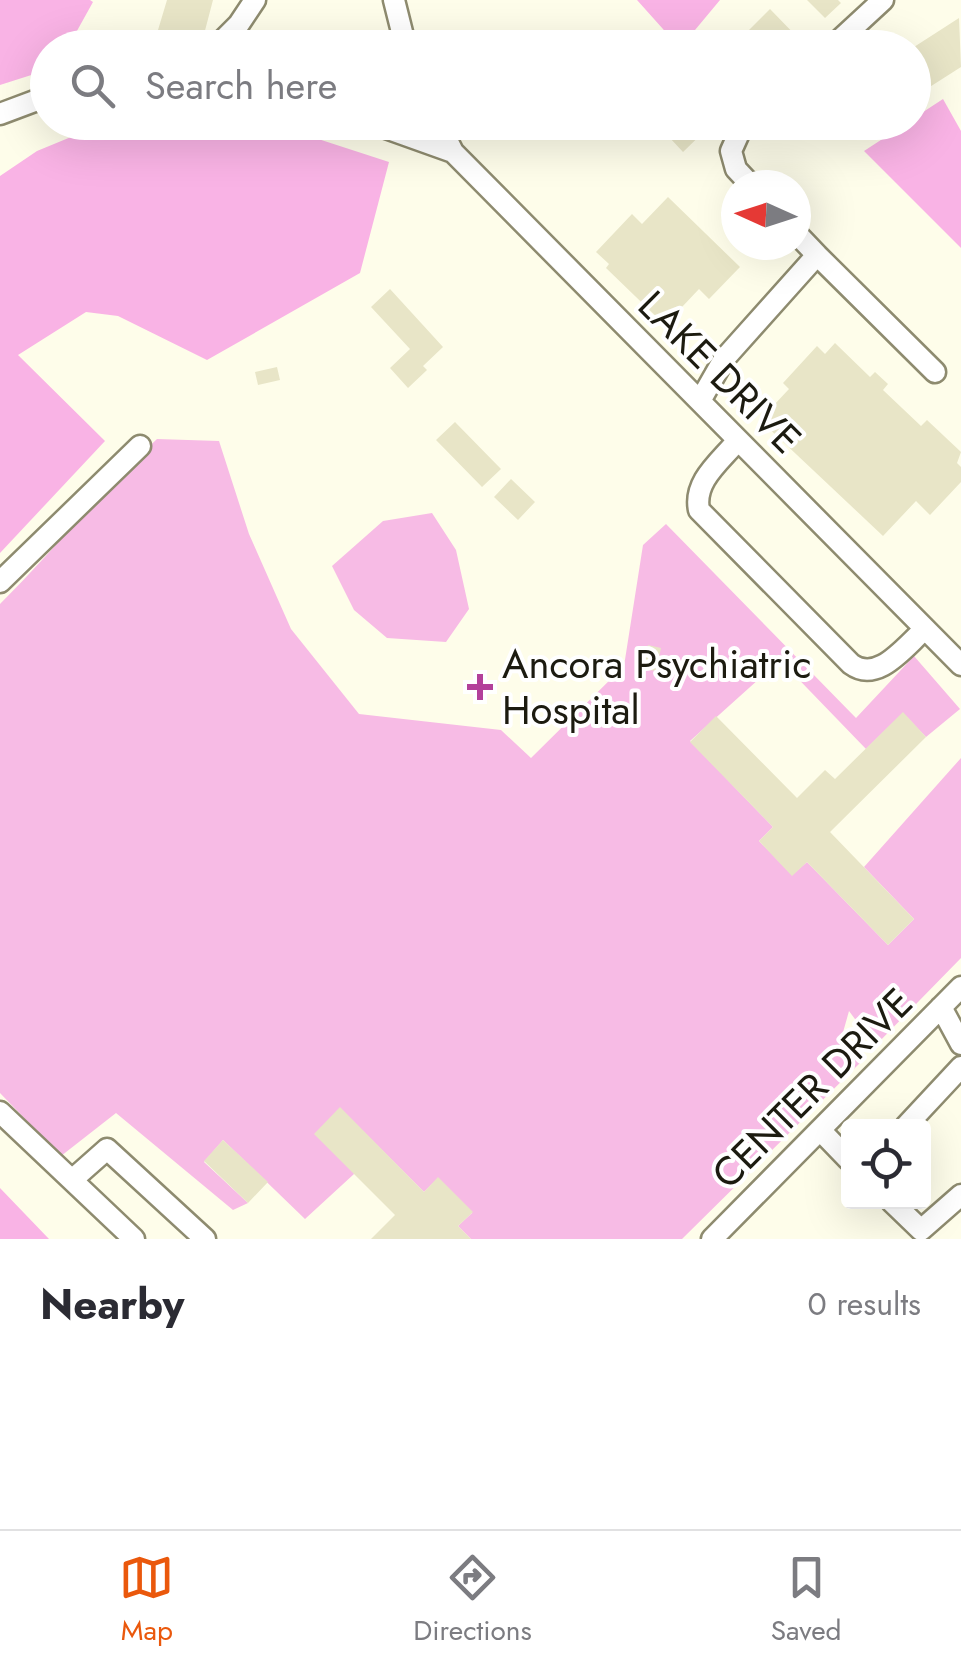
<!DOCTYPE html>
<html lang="en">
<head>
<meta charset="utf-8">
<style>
	body { margin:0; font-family:Jost,sans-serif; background:#f7f7f7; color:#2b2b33 }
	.controls { position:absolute; right:30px; bottom:30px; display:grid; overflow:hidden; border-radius:10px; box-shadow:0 10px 40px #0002 }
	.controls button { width:90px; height:90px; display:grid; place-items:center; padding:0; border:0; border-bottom:2px solid #e1e1e2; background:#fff; color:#2b2b33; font:50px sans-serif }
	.compass { position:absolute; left:721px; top:170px; width:90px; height:90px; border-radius:50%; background:#fff; box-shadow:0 10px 40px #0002; rotate:273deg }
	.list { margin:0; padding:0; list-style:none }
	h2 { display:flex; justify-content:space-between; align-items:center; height:130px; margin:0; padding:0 40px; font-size:42px }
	h2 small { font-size:32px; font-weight:400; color:#7c7c81 }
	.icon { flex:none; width:55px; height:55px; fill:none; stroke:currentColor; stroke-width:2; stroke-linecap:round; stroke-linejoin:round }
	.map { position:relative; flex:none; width:961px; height:1239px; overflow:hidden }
	.search { position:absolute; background:#fff; box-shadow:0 10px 40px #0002; left:30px; right:30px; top:30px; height:110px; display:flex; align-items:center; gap:25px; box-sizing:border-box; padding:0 35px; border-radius:55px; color:#7c7c81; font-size:38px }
	.sheet { height:290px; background:#fff }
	nav { display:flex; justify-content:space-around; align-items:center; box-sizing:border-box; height:140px; border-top:2px solid #e1e1e2; background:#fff; font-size:28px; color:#7c7c81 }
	nav a { display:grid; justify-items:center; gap:5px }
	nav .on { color:#ea580c }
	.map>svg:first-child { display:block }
	.green { fill:#f7bbe5 }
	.forest { fill:#f9b3e5 }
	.building { fill:#e8e5c7 }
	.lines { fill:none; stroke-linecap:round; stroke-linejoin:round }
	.minor-casing { stroke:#8e8b6f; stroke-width:25 }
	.minor { stroke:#fff; stroke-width:20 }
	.poi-dot { fill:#b3409a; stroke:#fff; stroke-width:4 }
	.labels { text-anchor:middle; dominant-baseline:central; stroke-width:8; stroke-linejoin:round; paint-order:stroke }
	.street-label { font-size:40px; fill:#1c1b10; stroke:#fff }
	.poi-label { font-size:40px; fill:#1c1b10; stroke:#fff; text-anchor:start }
</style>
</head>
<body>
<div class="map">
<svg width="961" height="1239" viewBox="0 0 961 1239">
	<rect width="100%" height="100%" fill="#fefdea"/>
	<path class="green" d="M157,439L219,441L249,534L291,629L359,714L501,730L531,758L624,666L643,545L666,524L856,718L914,656L960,709L926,737L903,713L866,749L780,660L690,741L773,827L759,841L792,875L807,862L888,945L914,919L864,867L961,758V958L875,1046L849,1011L842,1036L863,1060L682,1239H471L458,1226L472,1213L438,1178L424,1192L340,1108L354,1174L305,1219L223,1140L204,1162L248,1203L233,1210L116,1113L61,1156L0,1093V604C54,550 101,491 157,439Z
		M432,513L456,550L469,609L446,642L387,638L354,610L332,566L383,521Z"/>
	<path class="forest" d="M0,0H90L93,2L68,47L48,48L47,70L0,85Z
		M637,0H720L680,48Z
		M943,99L961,131V248L864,151L907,123L914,122V118Z
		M105,123H269L389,162L360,273L207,360L118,316L86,312L18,355L105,441L0,553V176L37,151Z
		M0,1188L49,1239H0Z"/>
	<path class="building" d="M167,0H213L202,42L158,30Z
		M807,0H838L841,3L825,18Z
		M770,9L803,43L797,48H781L777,43L772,48H764L748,31Z
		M959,18L961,67L914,97V47Z
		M655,122H714L683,152Z
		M668,197L740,267L709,299L699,289L665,325L606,268L609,264L596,252L632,214L642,224Z
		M390,289L443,347L423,366L427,370L408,388L390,368L410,349L371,307Z
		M835,343L870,377L875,372L888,384L883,390L921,426L927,420L961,452L957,463L961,467V482L930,515L916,501L883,536L760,420L789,389L783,383L817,346L825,354Z
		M277,367L280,380L258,385L255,372Z
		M455,422L501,469L482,487L436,440Z
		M511,479L535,502L518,520L494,497Z
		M648,645L661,648L656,671L643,669Z
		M903,712L926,737L830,832L914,919L888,945L807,862L792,876L759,841L773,827L690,742L716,716L797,798L825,770L835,779Z
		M340,1107L424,1192L438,1177L473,1212L458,1226L471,1239H371L395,1215L314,1134Z
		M223,1140L268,1182L248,1203L204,1161Z"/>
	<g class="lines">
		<g class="minor-casing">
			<path id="minor" d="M394,0L406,48
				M215,48L239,24L255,0
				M831,48L883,0
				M0,114L48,96
				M369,122L453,152
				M438,122L453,152L961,665
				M749,122L740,131L731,151L736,169L751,185
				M817,255L935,372
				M700,401L724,359L817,255L796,233
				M738,440C721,461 693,481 699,510L851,664C878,684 905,646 925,629
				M0,582L140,446
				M941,1007L961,1044
				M0,1112L134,1239
				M906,1126L961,1067
				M820,1130L848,1159
				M72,1180L107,1149L205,1239
				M892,1202L921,1230L961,1195
				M712,1239L961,987"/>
		</g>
		<use href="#minor" class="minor"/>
	</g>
	<path class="poi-dot" d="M475 672h10v10h10v10h-10v10h-10v-10h-10v-10h10z"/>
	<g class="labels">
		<g class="street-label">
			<text transform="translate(720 372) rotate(45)">LAKE DRIVE</text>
			<text transform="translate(812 1088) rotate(-45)">CENTER DRIVE</text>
		</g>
		<g class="poi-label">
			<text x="502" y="664">Ancora Psychiatric<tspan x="502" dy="46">Hospital</tspan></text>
		</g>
	</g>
</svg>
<div class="controls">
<button><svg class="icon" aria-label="locate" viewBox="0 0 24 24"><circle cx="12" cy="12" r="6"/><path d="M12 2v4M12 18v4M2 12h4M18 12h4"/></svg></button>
</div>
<svg class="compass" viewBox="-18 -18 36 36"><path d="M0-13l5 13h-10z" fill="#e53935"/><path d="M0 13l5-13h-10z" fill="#7c7c81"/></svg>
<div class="search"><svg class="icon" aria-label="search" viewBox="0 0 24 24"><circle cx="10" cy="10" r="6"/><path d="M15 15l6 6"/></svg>Search here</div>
</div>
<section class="sheet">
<h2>Nearby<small>0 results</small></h2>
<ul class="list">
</ul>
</section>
<nav>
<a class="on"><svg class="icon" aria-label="map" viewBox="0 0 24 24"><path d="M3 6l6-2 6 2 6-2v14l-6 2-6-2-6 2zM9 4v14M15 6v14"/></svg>Map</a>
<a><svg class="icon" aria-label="directions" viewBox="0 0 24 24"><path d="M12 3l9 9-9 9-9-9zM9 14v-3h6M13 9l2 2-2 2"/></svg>Directions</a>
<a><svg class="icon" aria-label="saved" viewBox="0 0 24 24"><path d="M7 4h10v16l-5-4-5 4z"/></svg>Saved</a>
</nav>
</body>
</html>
